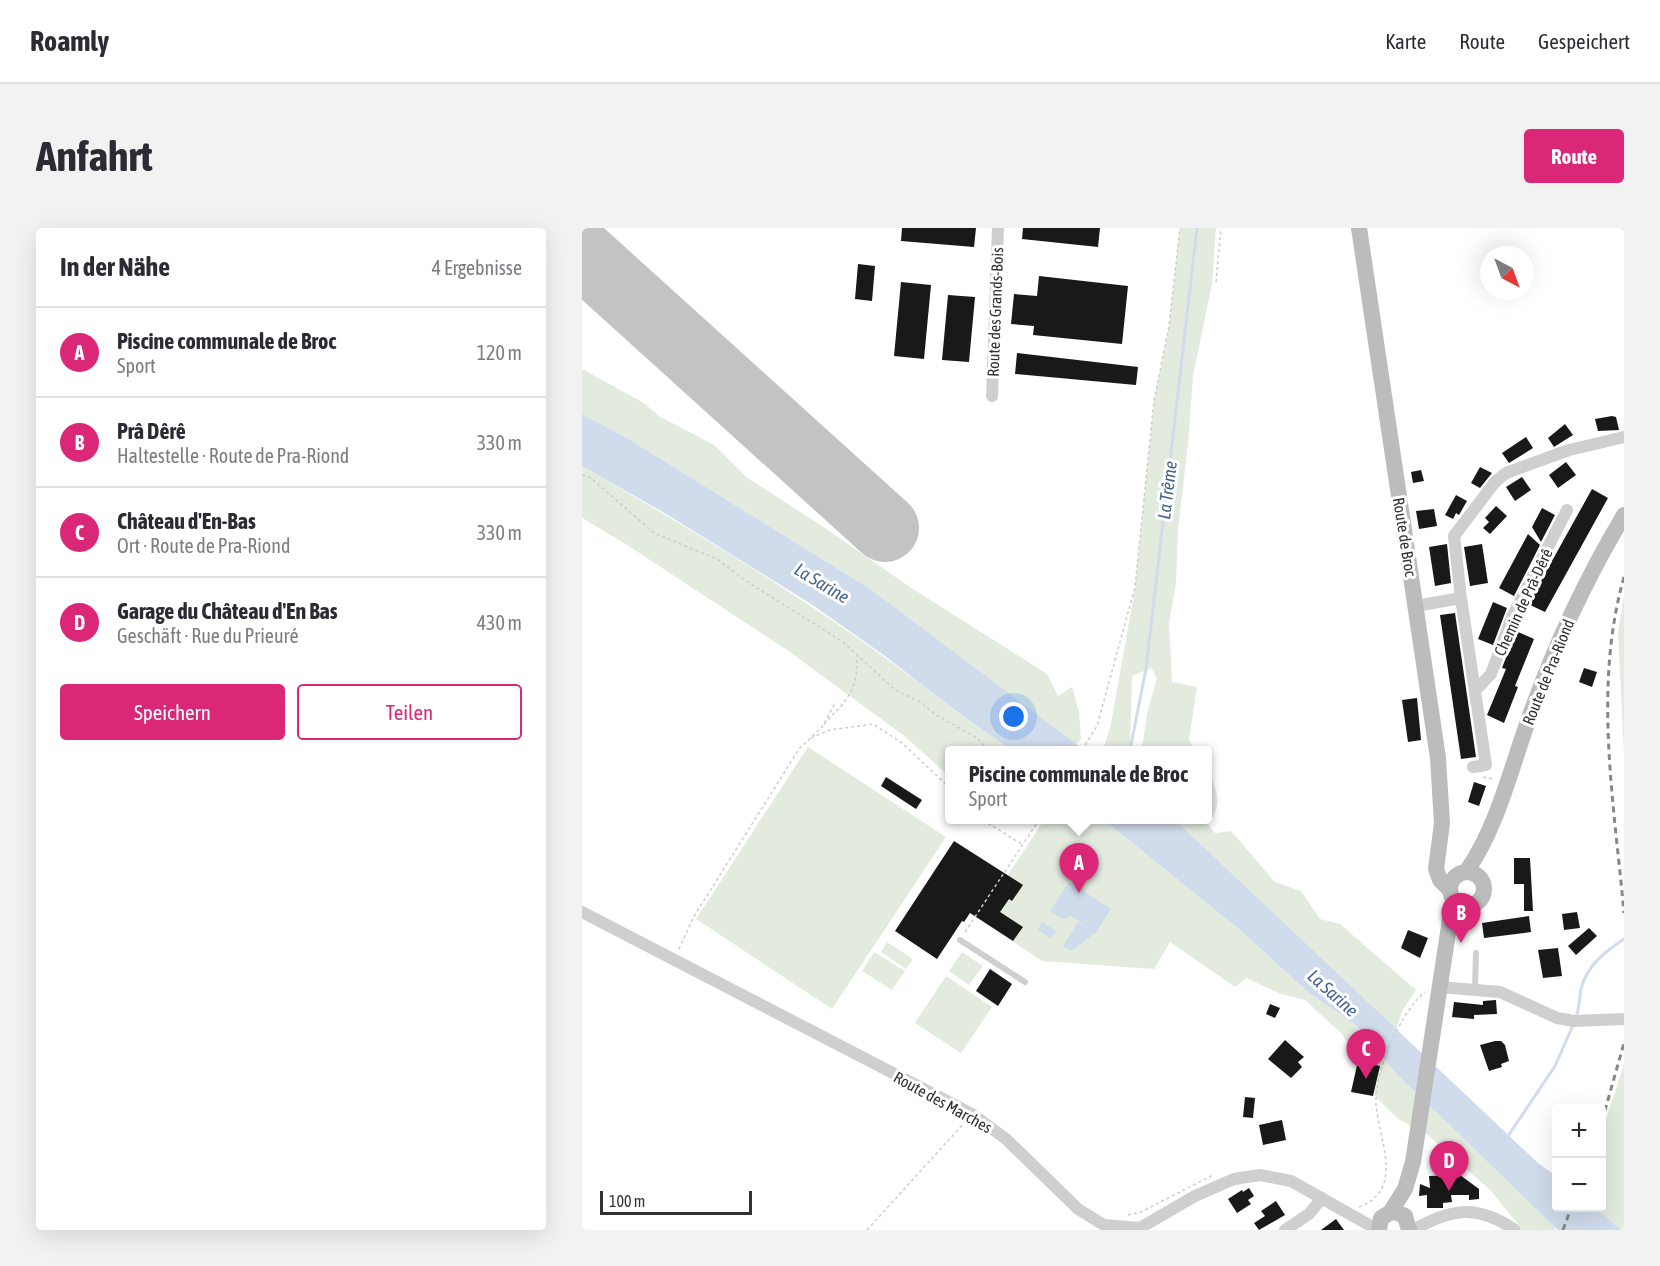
<!DOCTYPE html>
<html lang="de">
<head>
<meta charset="utf-8">
<style>
	body { margin:0; font-family:"Asap Condensed",sans-serif; background:#f2f2f3; color:#2b2b33 }
	.controls { position:absolute; right:18px; bottom:18px; display:grid; overflow:hidden; border-radius:6px; box-shadow:0 6px 24px #0002 }
	.controls button { width:54px; height:54px; display:grid; place-items:center; padding:0; border:0; border-bottom:2px solid #e1e1e2; background:#fff; color:#2b2b33; font:30px sans-serif }
	.compass { position:absolute; left:898px; top:18px; width:54px; height:54px; border-radius:50%; background:#fff; box-shadow:0 6px 24px #0002; rotate:139deg }
	.scale { position:absolute; left:18px; bottom:15px; width:152px; box-sizing:border-box; padding-left:6px; border:3px solid #323232; border-top:0; font-size:16px; line-height:21px; white-space:nowrap; color:#323232; -webkit-text-stroke:4px #fff; paint-order:stroke }
	.you { position:absolute; left:432px; top:489px; width:21px; height:21px; margin:-15px; border:4px solid #fff; border-radius:50%; background:#1a73e8; box-shadow:0 0 0 9px #1a73e833 }
	.badge { display:grid; place-items:center; width:39px; height:39px; border-radius:50%; background:#db2777; color:#fff; font-size:20px; font-weight:700 }
	.pin { position:absolute; translate:-50% -50px; filter:drop-shadow(0 2px 3px #0008) }
	.pin::after { content:''; position:absolute; top:32px; width:21px; height:18px; background:inherit; clip-path:polygon(0 0,100% 0,50% 100%) }
	.popup { position:absolute; left:363px; top:518px; width:267px; height:78px; box-sizing:border-box; display:grid; place-content:center; border-radius:6px; background:#fff; filter:drop-shadow(0 2px 4px #0005); font-size:20px; white-space:nowrap; color:#7c7c81 }
	.popup b { font-size:22px; color:#2b2b33 }
	.popup::after { content:''; position:absolute; left:50%; top:100%; margin-left:-12px; border:12px solid transparent; border-top-color:#fff }
	.list { margin:0; padding:0; list-style:none }
	h2 { display:flex; justify-content:space-between; align-items:center; height:78px; margin:0; padding:0 24px; font-size:26px }
	h2 small { font-size:20px; font-weight:400; color:#7c7c81 }
	.list li { display:grid; grid-template-columns:39px 1fr auto; gap:18px; align-items:center; box-sizing:border-box; height:90px; padding:0 24px; border-top:2px solid #e1e1e2 }
	.list b { display:block; font-size:22px; white-space:nowrap }
	.list p { margin:0; font-size:20px; white-space:nowrap; color:#7c7c81 }
	.list em { font-size:20px; font-style:normal; color:#7c7c81 }
	.actions { display:flex; gap:12px; padding:18px 24px }
	.actions a { flex:1; padding:14px 0; border:2px solid #db2777; border-radius:6px; text-align:center; font-size:21px; color:#db2777 }
	.actions .main { background:#db2777; color:#fff }
	.map { position:relative; flex:none; width:1042px; height:1002px; overflow:hidden; border-radius:6px }
	header { display:flex; align-items:center; gap:36px; box-sizing:border-box; height:84px; padding:0 30px; background:#fff; border-bottom:2px solid #e1e1e2 }
	header strong { font-size:28px }
	nav { display:flex; gap:33px; margin-inline-start:auto; font-size:21px }
	.intro { display:flex; align-items:center; justify-content:space-between; box-sizing:border-box; height:144px; padding:0 36px }
	h1 { margin:0; font-size:42px }
	.button { padding:15px 27px; border-radius:6px; background:#db2777; color:#fff; font-size:21px; font-weight:700 }
	main { display:flex; gap:36px; padding:0 36px }
	aside { flex:1; background:#fff; border-radius:6px; box-shadow:0 6px 24px #0002 }
	.map>svg:first-child { display:block }
	.green { fill:#e3ebdf }
	.water { fill:#d0dbec }
	.lines { fill:none; stroke-linecap:round; stroke-linejoin:round }
	.stream { stroke:#d0dbec; stroke-width:3 }
	.runway { stroke:#c3c3c3; stroke-width:68 }
	.building { fill:#191919 }
	.path { stroke:#ccc; stroke-width:1.5; stroke-dasharray:3 3; stroke-linecap:butt }
	.lane { stroke:#cfcfcf; stroke-width:6 }
	.street { stroke:#cfcfcf; stroke-width:12 }
	.secondary { stroke:#bcbcbc; stroke-width:16 }
	.rail { stroke:#878787; stroke-width:3; stroke-dasharray:6 4.5; stroke-linecap:butt }
	.labels { text-anchor:middle; dominant-baseline:central; stroke-width:6; stroke-linejoin:round; paint-order:stroke }
	.street-label { font-size:16px; fill:#323232; stroke:#fff }
	.water-label { font-size:18px; font-style:italic; fill:#446290; stroke:#fff }
</style>
</head>
<body>
<header>
<strong>Roamly</strong>
<nav><a>Karte</a><a>Route</a><a>Gespeichert</a></nav>
</header>
<div class="intro"><h1>Anfahrt</h1><a class="button">Route</a></div>
<main>
<aside>
<h2>In der Nähe<small>4 Ergebnisse</small></h2>
<ul class="list">
<li><span class="badge">A</span><div><b>Piscine communale de Broc</b><p>Sport</p></div><em>120 m</em></li>
<li><span class="badge">B</span><div><b>Prâ Dêrê</b><p>Haltestelle · Route de Pra-Riond</p></div><em>330 m</em></li>
<li><span class="badge">C</span><div><b>Château d'En-Bas</b><p>Ort · Route de Pra-Riond</p></div><em>330 m</em></li>
<li><span class="badge">D</span><div><b>Garage du Château d'En Bas</b><p>Geschäft · Rue du Prieuré</p></div><em>430 m</em></li>
</ul>
<div class="actions"><a class="main">Speichern</a><a>Teilen</a></div>
</aside>
<div class="map">
<svg width="1042" height="1002" viewBox="0 0 1042 1002">
	<rect width="100%" height="100%" fill="#fff"/>
	<path class="green" d="M598,0H634L630,56L611,148L606,216L596,301L594,355L587,395L590,454L615,459L607,512L613,522H560L565,485L575,450L569,440L550,448L548,522H521L529,496L553,360L572,173L587,98Z
		M0,141L62,175L77,188L132,217L164,249L243,300L328,359L465,446L476,468L490,459L497,484L499,511L493,517L290,362L45,210L0,186Z
		M0,238C132,315 262,393 381,489C397,501 415,510 430,522H368V549L321,507L205,422L42,315L0,290Z
		M1042,367V527L1036,405Z
		M226,519L364,609L250,781L114,691Z
		M626,545C637,563 640,579 626,596L633,605L649,603L693,654L719,663L738,691L758,696L834,762L820,783L814,803L593,592H626Z
		M462,592H522L658,702L727,765L771,795L797,825L973,999L972,1002H941L908,962L846,907L816,891L792,867L798,838L777,832L759,805L723,772L699,766L664,750L653,759L588,714L572,741L460,733L397,691Z
		M305,714L331,731L324,741L299,724Z
		M292,724L323,743L310,762L280,743Z
		M380,724L401,738L387,757L367,743Z
		M364,748L410,779L379,825L333,795Z
		M1042,836V1002H1039L1014,980H1020V903Z"/>
	<path class="water" d="M0,186L45,210L290,362L502,522H430L383,490L303,428L229,376L84,286L0,238Z
		M522,592H593L956,935L974,948L975,980H1014L1039,1002H976L810,841L793,817L771,795L727,765L658,702Z
		M487,654L529,681L514,704L489,723L481,718L496,694L509,701L489,688L481,691L468,683Z
		M460,694L474,703L469,710L456,702Z"/>
	<g class="lines">
		<path class="stream" d="M548,522L564,441L615,0
			M994,789C998,779 997,771 999,761C1005,737 1023,724 1042,711
			M924,911L973,838L992,795"/>
		<path class="runway" d="M0,26L303,300"/>
	</g>
	<path class="building" d="M320,0H394L392,19L319,13Z
		M441,0H518L516,19L440,11Z
		M276,36L293,38L290,73L273,71Z
		M457,48L546,58L540,116L451,107L452,98L429,96L432,66L455,68Z
		M319,54L349,57L342,131L312,128Z
		M366,67L393,69L387,134L360,132Z
		M435,125L556,139L554,157L433,146Z
		M1030,188L1034,189L1037,202L1016,203L1013,191Z
		M983,196L991,207L972,219L966,210Z
		M944,209L951,220L927,235L920,225Z
		M984,234L994,247L976,260L967,247Z
		M898,239L910,245L898,260L889,255Z
		M839,242L842,253L831,255L829,244Z
		M940,249L949,262L933,273L924,259Z
		M1010,261L1026,270L963,384L946,376Z
		M874,267L885,273L877,287L874,285L871,291L863,287Z
		M914,278L925,288L908,306L901,300L907,294L903,290Z
		M960,280L973,287L959,314L950,299Z
		M852,281L855,298L837,301L834,283Z
		M946,306L958,317L932,368L917,360Z
		M865,316L869,355L853,358L847,319Z
		M900,316L906,355L888,358L882,319Z
		M911,374L925,380L911,417L896,411Z
		M873,385L894,529L879,531L858,387Z
		M934,403L952,411L933,458L936,459L922,495L905,487L924,441L920,440Z
		M1002,440L1015,444L1010,459L997,454Z
		M835,470L839,512L826,514L820,472Z
		M304,549L340,572L334,581L299,558Z
		M892,554L904,558L897,578L886,574Z
		M372,613L441,657L430,673L427,671L418,684L441,699L431,713L388,685L382,694L380,693L355,731L313,703Z
		M932,630H948L951,683H942V656H932Z
		M995,684L998,700L982,702L980,686Z
		M947,688L949,704L902,710L900,695Z
		M1007,700L1015,708L994,727L986,718Z
		M826,702L846,710L838,730L819,720Z
		M976,720L980,748L961,750L956,722Z
		M408,741L430,756L416,778L394,763Z
		M914,772L915,786L892,787V791L870,789L872,774L901,777V773Z
		M688,776L698,780L693,790L684,786Z
		M703,812L722,829L716,834L720,839L709,850L686,831Z
		M913,813H919L923,817L927,833L919,836L920,839L907,843L898,817Z
		M776,833L798,838L791,868L769,864Z
		M663,869L673,870L671,890L661,889Z
		M700,892L704,912L681,917L677,897Z
		M878,947L897,961V971L887,972V967H869L870,974L861,975V980H845V967L837,968L838,956L848,960L847,948Z
		M667,960L672,968L666,972L669,976L655,985L646,971L660,962L661,964Z
		M694,973L703,987L677,1002L672,995L683,988L679,983Z
		M754,991L762,1002H739Z"/>
	<g class="lines">
		<path class="path" d="M634,54L639,0
			M0,247L9,250L72,305L135,331L164,353L261,414L313,462L339,474L354,487L395,510L407,522
			M242,496C265,472 276,463 275,428
			M229,510L248,502L291,496L320,515L368,560
			M500,522L515,498L553,359L572,173L587,98L598,0
			M901,549L911,551
			M401,592L441,617
			M383,704L457,592
			M97,721L111,690L217,521L241,498L253,475
			M777,979C823,962 797,912 794,877C792,846 818,784 843,764
			M546,987L559,984L631,947
			M285,1002L383,894"/>
		<path class="lane" d="M378,712L443,754
			M893,760L894,725"/>
		<path class="street" d="M410,168L416,0
			M879,370L904,537L891,539
			M834,378L879,370L872,308L913,254L924,245L987,222L1042,209
			M893,463L909,446L930,389L985,282
			M0,684L390,886L424,911L496,981L522,997L558,1000L613,968L652,951L678,947L709,953L796,1002
			M857,759L918,764L975,790L992,793L1042,791
			M703,1002L727,986L740,970
			M831,1002C870,980 895,976 933,1002"/>
		<path class="secondary" d="M777,0L856,530L860,595L854,641L858,652L868,662
			M868 661a17 17 0 1 1 34 0a17 17 0 1 1-34 0Z
			M884,644C917,597 930,535 950,482C974,415 1005,349 1042,287
			M809,983L823,961L831,934L871,672
			M797,1002L799,990L811,983L823,988L827,1002"/>
		<path class="rail" d="M1042,349C1011,458 1032,574 1042,685
			M1020,893L1042,815
			M981,1002L989,980"/>
	</g>
	<g class="labels">
		<g class="street-label">
			<text transform="translate(413 84) rotate(-88)">Route des Grands-Bois</text>
			<text transform="translate(823 309) rotate(81)">Route de Broc</text>
			<text transform="translate(941 374) rotate(-65)">Chemin de Prâ-Dêrê</text>
			<text transform="translate(966 444) rotate(-68)">Route de Pra-Riond</text>
			<text transform="translate(361 874) rotate(29)">Route des Marches</text>
		</g>
		<g class="water-label">
			<text transform="translate(585 262) rotate(-83)">La Trême</text>
			<text transform="translate(240 355) rotate(31)">La Sarine</text>
			<text transform="translate(751 765) rotate(42)">La Sarine</text>
		</g>
	</g>
</svg>
<div class="controls">
<button>+</button>
<button>−</button>
</div>
<svg class="compass" viewBox="-18 -18 36 36"><path d="M0-13l5 13h-10z" fill="#e53935"/><path d="M0 13l5-13h-10z" fill="#7c7c81"/></svg>
<div class="scale">100 m</div>
<div class="you"></div>
<div class="pin badge" style="left:497px;top:665px">A</div>
<div class="popup"><b>Piscine communale de Broc</b>Sport</div>
<div class="pin badge" style="left:879px;top:715px">B</div>
<div class="pin badge" style="left:784px;top:851px">C</div>
<div class="pin badge" style="left:867px;top:963px">D</div>
</div>
</main>
</body>
</html>
